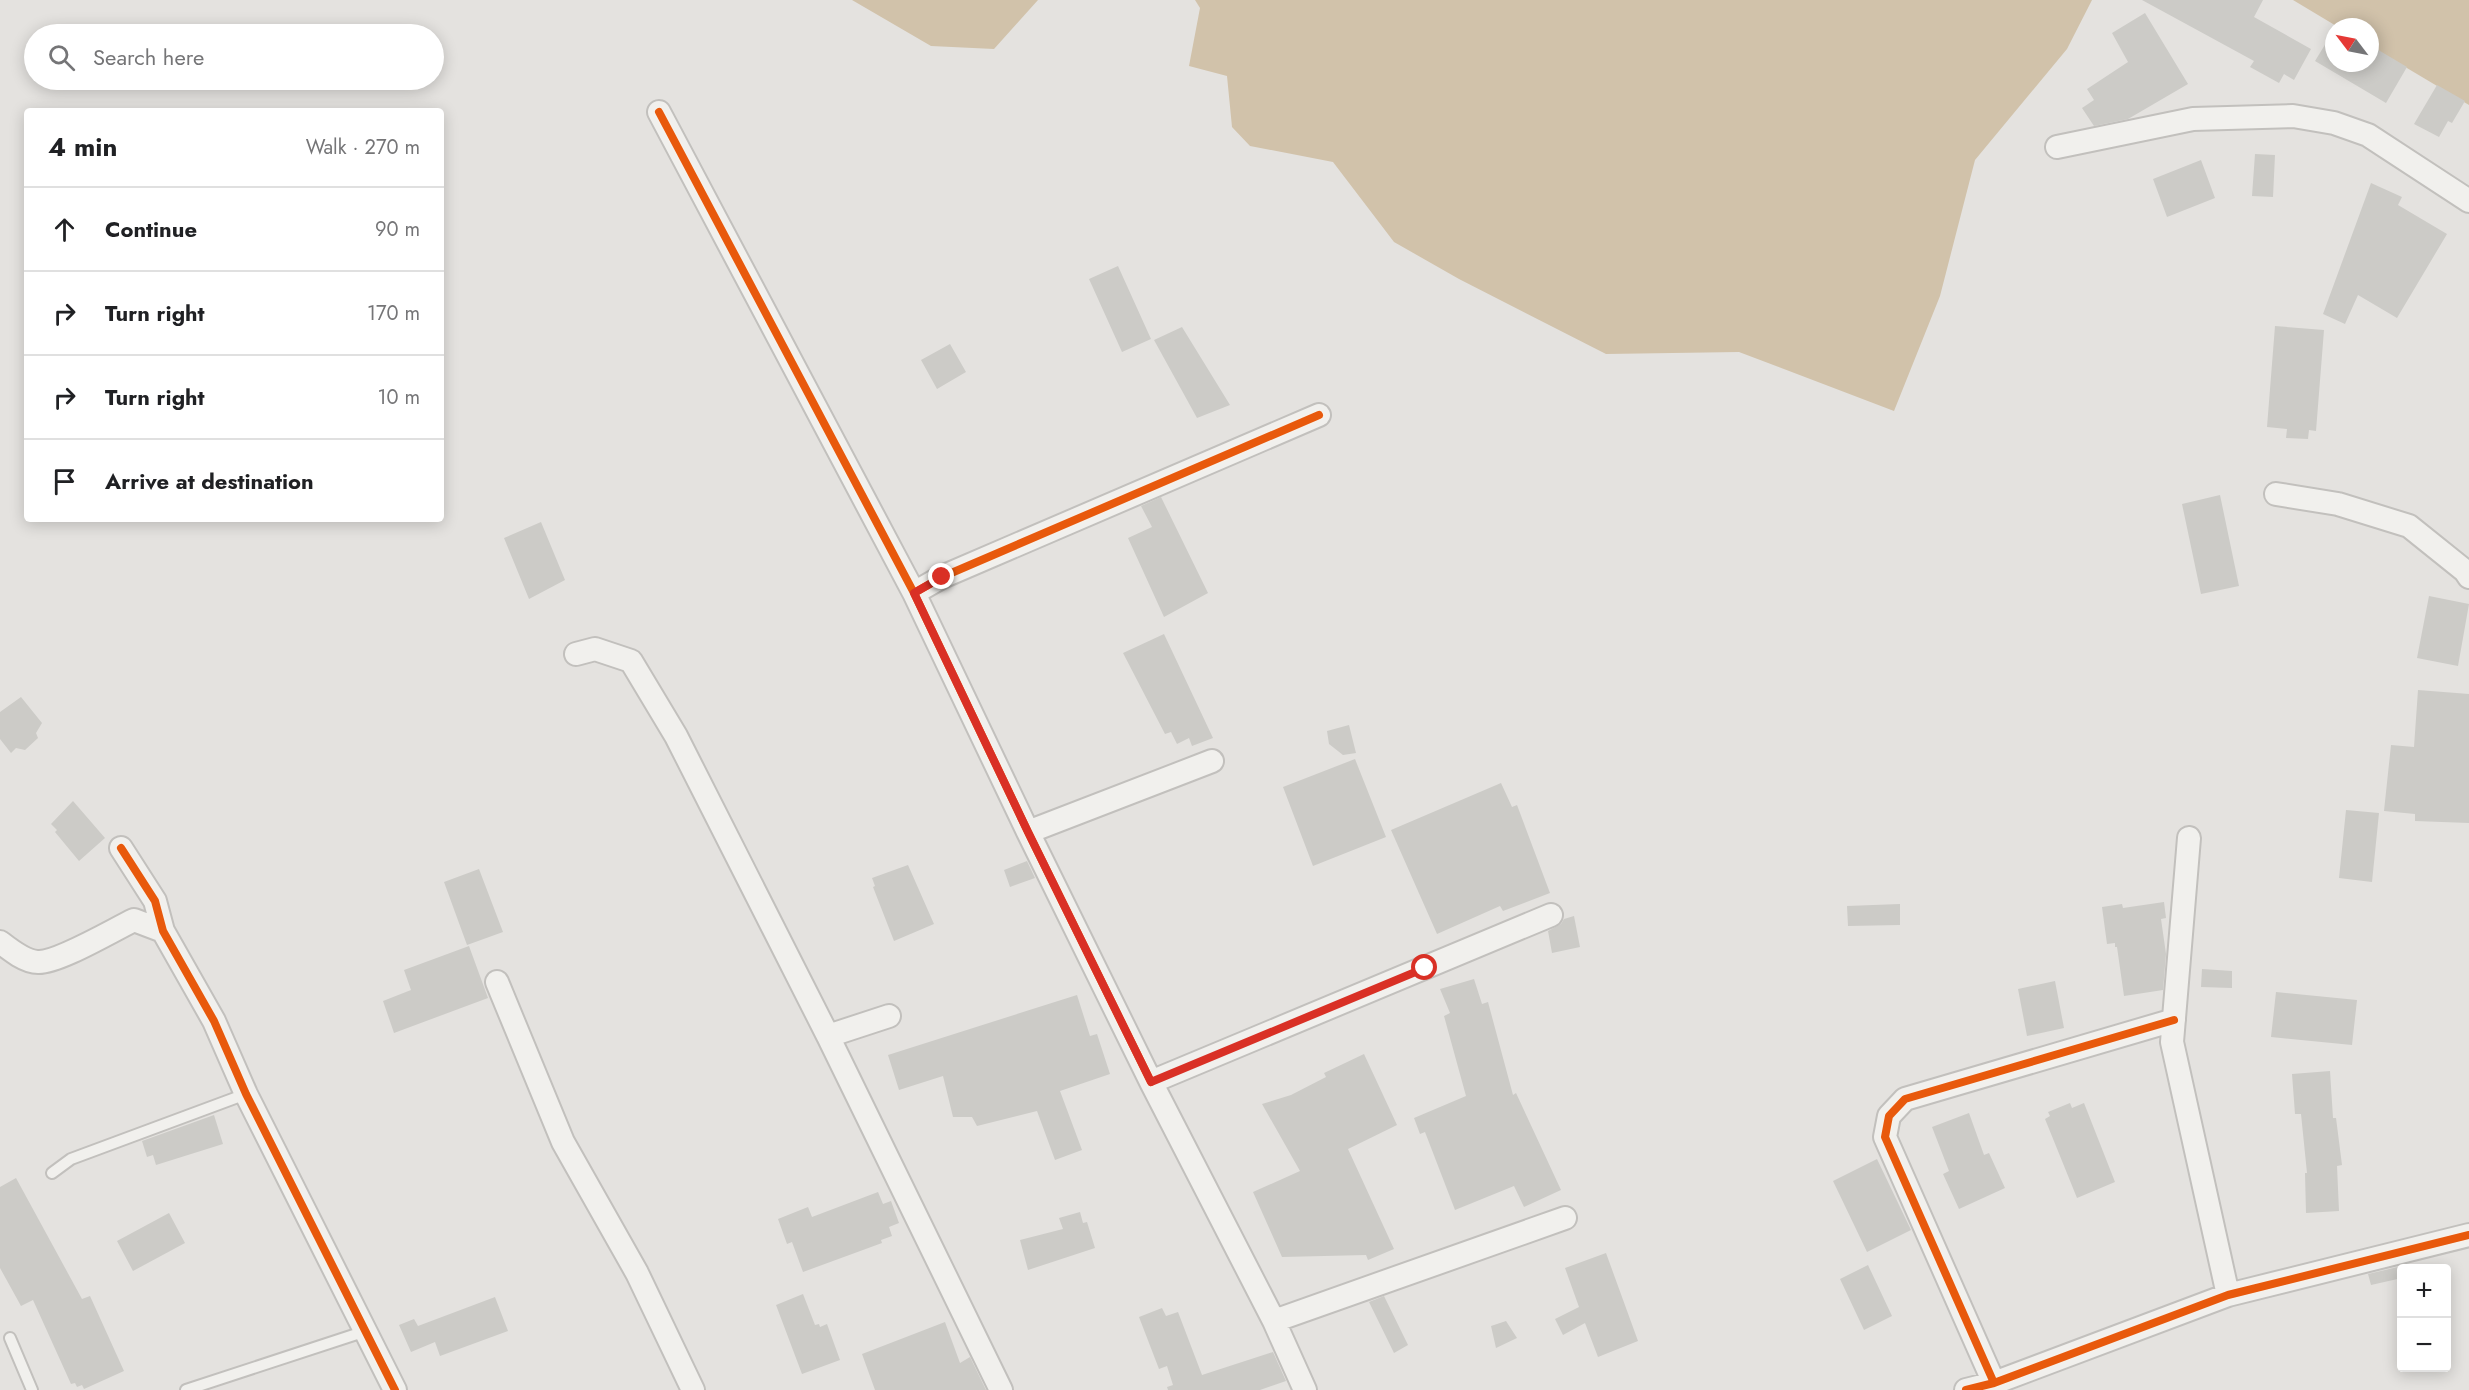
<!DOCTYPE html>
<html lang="en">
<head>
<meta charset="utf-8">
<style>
	body { margin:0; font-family:Jost,sans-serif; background:#f2f2f2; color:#202124 }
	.controls { position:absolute; right:18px; bottom:18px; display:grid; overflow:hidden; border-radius:6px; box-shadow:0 3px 15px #0003 }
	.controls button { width:54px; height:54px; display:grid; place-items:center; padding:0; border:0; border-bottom:2px solid #e0e0e0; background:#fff; color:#202124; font:30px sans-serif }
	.compass { position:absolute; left:2325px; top:18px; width:54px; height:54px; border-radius:50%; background:#fff; box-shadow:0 3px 15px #0003; rotate:302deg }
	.stop { position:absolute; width:18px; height:18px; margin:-14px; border:4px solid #d93025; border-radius:50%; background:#fff }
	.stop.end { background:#d93025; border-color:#fff; box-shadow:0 2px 6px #0008 }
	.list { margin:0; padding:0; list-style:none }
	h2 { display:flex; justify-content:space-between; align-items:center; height:78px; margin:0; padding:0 24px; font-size:26px }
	h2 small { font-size:20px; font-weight:400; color:#757577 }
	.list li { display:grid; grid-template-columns:39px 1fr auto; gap:18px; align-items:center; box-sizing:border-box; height:84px; padding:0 24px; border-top:2px solid #e0e0e0 }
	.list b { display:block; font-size:22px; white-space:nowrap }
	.list em { font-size:20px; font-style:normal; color:#757577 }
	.icon { flex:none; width:33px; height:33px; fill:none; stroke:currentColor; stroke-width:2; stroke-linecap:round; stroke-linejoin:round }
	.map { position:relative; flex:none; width:2469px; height:1390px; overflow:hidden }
	.search { position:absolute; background:#fff; box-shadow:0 3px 15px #0003; left:24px; top:24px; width:420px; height:66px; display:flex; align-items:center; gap:15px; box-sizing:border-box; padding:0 21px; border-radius:33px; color:#757577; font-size:22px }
	.panel { position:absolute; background:#fff; box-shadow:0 3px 15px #0003; left:24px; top:108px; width:420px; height:414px; border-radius:6px }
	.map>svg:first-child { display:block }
	.water { fill:#d1c2aa }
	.building { fill:#cccbc7 }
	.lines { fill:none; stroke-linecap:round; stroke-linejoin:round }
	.lane-casing { stroke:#c2c0bd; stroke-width:14 }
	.street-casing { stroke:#c2c0bd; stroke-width:26 }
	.lane { stroke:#f1f0ed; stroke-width:10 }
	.street { stroke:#f1f0ed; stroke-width:22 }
	.cycleway-casing { stroke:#f5f1eb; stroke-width:11 }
	.cycleway { stroke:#e8590c; stroke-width:8 }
	.route { stroke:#d93025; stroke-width:8 }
</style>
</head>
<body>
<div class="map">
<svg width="2469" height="1390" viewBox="0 0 2469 1390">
	<rect width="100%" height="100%" fill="#e4e2df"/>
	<path class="water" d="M852,0H1038L994,49L931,46Z
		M1195,0H2092L2067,49L1975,160L1940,296L1894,411L1739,352L1606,354L1459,279L1394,242L1333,162L1250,146L1232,127L1227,76L1189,66L1200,8Z
		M2293,0H2469V105L2370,46V27H2338Z"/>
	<path class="building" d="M2142,0H2263L2254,17L2311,49L2294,80L2284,74L2279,83L2250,67L2254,61Z
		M2145,13L2188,84L2128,119L2094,126L2082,108L2094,100L2087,89L2128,62L2112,33Z
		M2334,30V63H2370V45L2407,67L2386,103L2315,61Z
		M2437,85L2465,101L2452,123L2448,121L2439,137L2414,124Z
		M2255,154L2275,155L2273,197L2252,196Z
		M2201,160L2215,198L2167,217L2153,179Z
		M2371,183L2402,197L2398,205L2447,234L2397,318L2358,295L2345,324L2323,314Z
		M1118,266L1151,339L1122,352L1089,279Z
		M2275,326L2324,330L2316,431L2309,430L2308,439L2286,438L2287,429L2267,427Z
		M1182,327L1230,405L1197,418L1154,340Z
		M950,344L966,372L937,389L921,360Z
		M2220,495L2239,586L2201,594L2182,504Z
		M1161,497L1208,593L1164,617L1128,538L1152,527L1141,506Z
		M541,522L565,580L529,599L504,538Z
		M2429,596L2469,604L2458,666L2417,658Z
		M1164,634L1213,738L1192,746L1189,738L1177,744L1171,732L1165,734L1123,653Z
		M2418,690L2469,694V823L2415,821V814L2384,811L2391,745L2414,747Z
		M21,697L42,723L36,733L38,738L25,750L16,748L11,753L0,739V712Z
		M1349,725L1356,753L1343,755L1329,744L1327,731Z
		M1355,759L1386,837L1313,866L1283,787Z
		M1501,783L1512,807L1517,805L1550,893L1503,911L1500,906L1437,934L1391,830Z
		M73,801L105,838L79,861L55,832L57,830L51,824Z
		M2346,810L2379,813L2372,882L2339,878Z
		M1027,861L1035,878L1010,887L1004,870Z
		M908,865L934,924L894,941L873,887L875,886L872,878Z
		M479,869L503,932L467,945L444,882Z
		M2164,902L2166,918L2161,919L2166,954L2163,990L2124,996L2117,947H2115V943L2107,944L2102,907L2122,904L2123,908Z
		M1900,904V925L1848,926L1847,906Z
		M1574,916L1580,947L1552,953L1548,931L1561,924L1564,919Z
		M469,946L488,998L394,1033L383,1001L411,990L404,970Z
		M2202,969L2232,971V988L2201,987Z
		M1474,979L1482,1004L1488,1002L1513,1095L1516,1093L1561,1190L1524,1207L1514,1186L1455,1210L1425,1132L1420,1134L1414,1118L1466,1096L1444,1016L1450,1013L1440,989Z
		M2055,981L2064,1028L2027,1036L2018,989Z
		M2276,992L2357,1000L2352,1045L2271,1037Z
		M1077,995L1090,1036L1097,1034L1110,1074L1060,1091L1082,1150L1055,1160L1037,1111L977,1126L972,1117H953L943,1076L899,1090L888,1055Z
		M1364,1054L1397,1125L1348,1149L1394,1249L1368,1260L1366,1255L1282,1257L1253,1192L1300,1171L1262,1104L1291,1095L1326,1077L1324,1073Z
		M2330,1071L2333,1118H2336L2342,1165L2337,1166L2339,1211L2306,1213L2305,1173H2307L2301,1114H2295L2292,1074Z
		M2070,1103L2072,1108L2084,1103L2115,1182L2077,1198L2045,1119L2050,1116L2048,1112Z
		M1969,1113L1984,1155L1989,1153L2005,1188L1959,1209L1943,1174L1949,1171L1932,1127Z
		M214,1115L223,1144L156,1165L153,1155L147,1157L142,1141Z
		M1877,1159L1911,1230L1867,1252L1833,1181Z
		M16,1178L82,1299L90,1296L124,1371L84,1389L82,1385L77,1387L75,1383L71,1384L33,1300L21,1306L0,1268V1187Z
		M878,1192L883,1204L891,1201L899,1223L889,1227L892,1236L881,1240L882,1243L803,1272L792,1242L787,1244L778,1219L808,1207L812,1217Z
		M1080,1212L1083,1223L1087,1222L1095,1248L1028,1270L1020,1240L1063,1229L1059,1218Z
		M169,1213L185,1243L133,1271L117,1241Z
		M1606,1253L1638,1341L1598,1357L1585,1323L1563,1335L1555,1319L1579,1307L1565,1268Z
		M1868,1265L1892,1316L1864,1330L1840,1279Z
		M2402,1266V1278L2371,1285L2368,1274Z
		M803,1294L815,1325L819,1324L820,1327L827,1324L840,1360L802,1374L776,1305Z
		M1384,1296L1408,1345L1394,1353L1369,1302Z
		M495,1297L508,1331L440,1356L435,1342L411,1352L399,1325L414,1319L418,1326Z
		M1162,1308L1166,1316L1178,1312L1202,1375L1273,1352L1286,1381L1260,1390H1168L1167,1387L1173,1385L1167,1366L1159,1369L1139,1317Z
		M1506,1321L1517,1338L1496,1348L1491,1326Z
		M945,1322L960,1363L970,1357L986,1390H875L862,1354Z"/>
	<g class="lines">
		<g class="lane-casing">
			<path id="lane" d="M52,1173L71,1159L246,1094
				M10,1338L32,1390
				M186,1390L366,1331"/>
		</g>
		<g class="street-casing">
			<path id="street" d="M659,112L914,593
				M2057,147L2193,119L2293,116L2334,123L2368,135L2469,201
				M2276,494L2338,504L2409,526L2465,571L2469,577
				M576,654L595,649L631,661L676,736L828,1036
				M1028,832L1212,761
				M2189,838L2172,1042L2228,1295
				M121,848L155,901L163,931L214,1021L246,1094L395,1390
				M0,942C9,949 25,962 38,962C58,963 113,930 134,920L163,931
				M497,982L563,1142L637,1273L693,1390
				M889,1016L828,1036L1001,1390
				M1151,1082L1028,832L914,593L942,577L1319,415
				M1274,1321L1565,1218
				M1994,1383L1885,1137L1889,1116L1905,1099L2174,1020
				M1305,1390L1274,1321L1151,1082L1551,915
				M1966,1390L1994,1383L2228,1295L2469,1235"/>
		</g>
		<use href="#lane" class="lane"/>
		<use href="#street" class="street"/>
		<g class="cycleway-casing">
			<path id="cycleway" d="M659,112L914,593
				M121,848L155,901L163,931L214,1021L246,1094L395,1390
				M1151,1082L1028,832L914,593L942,577L1319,415
				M1994,1383L1885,1137L1889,1116L1905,1099L2174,1020
				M1966,1390L1994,1383L2228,1295L2469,1235"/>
		</g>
		<use href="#cycleway" class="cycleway"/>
	</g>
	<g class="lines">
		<path class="route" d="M942,577L914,593L1028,832L1151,1082L1425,968"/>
	</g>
</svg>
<div class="controls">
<button>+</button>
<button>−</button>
</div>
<svg class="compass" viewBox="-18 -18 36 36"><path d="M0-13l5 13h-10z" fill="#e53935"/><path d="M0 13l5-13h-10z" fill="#757577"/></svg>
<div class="stop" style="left:1425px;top:968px"></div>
<div class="stop end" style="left:942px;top:577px"></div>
<div class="search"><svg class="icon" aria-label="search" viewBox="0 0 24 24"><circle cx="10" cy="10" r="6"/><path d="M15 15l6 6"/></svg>Search here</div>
<section class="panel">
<h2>4 min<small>Walk · 270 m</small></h2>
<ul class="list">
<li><svg class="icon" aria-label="ahead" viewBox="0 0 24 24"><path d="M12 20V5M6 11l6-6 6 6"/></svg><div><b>Continue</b></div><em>90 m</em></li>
<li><svg class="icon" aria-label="right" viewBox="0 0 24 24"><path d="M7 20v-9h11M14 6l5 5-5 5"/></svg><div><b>Turn right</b></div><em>170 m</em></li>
<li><svg class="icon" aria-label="right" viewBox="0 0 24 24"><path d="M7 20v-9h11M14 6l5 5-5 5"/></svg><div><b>Turn right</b></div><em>10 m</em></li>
<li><svg class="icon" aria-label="arrive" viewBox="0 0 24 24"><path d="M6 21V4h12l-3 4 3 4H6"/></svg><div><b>Arrive at destination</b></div></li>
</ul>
</section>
</div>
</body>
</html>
